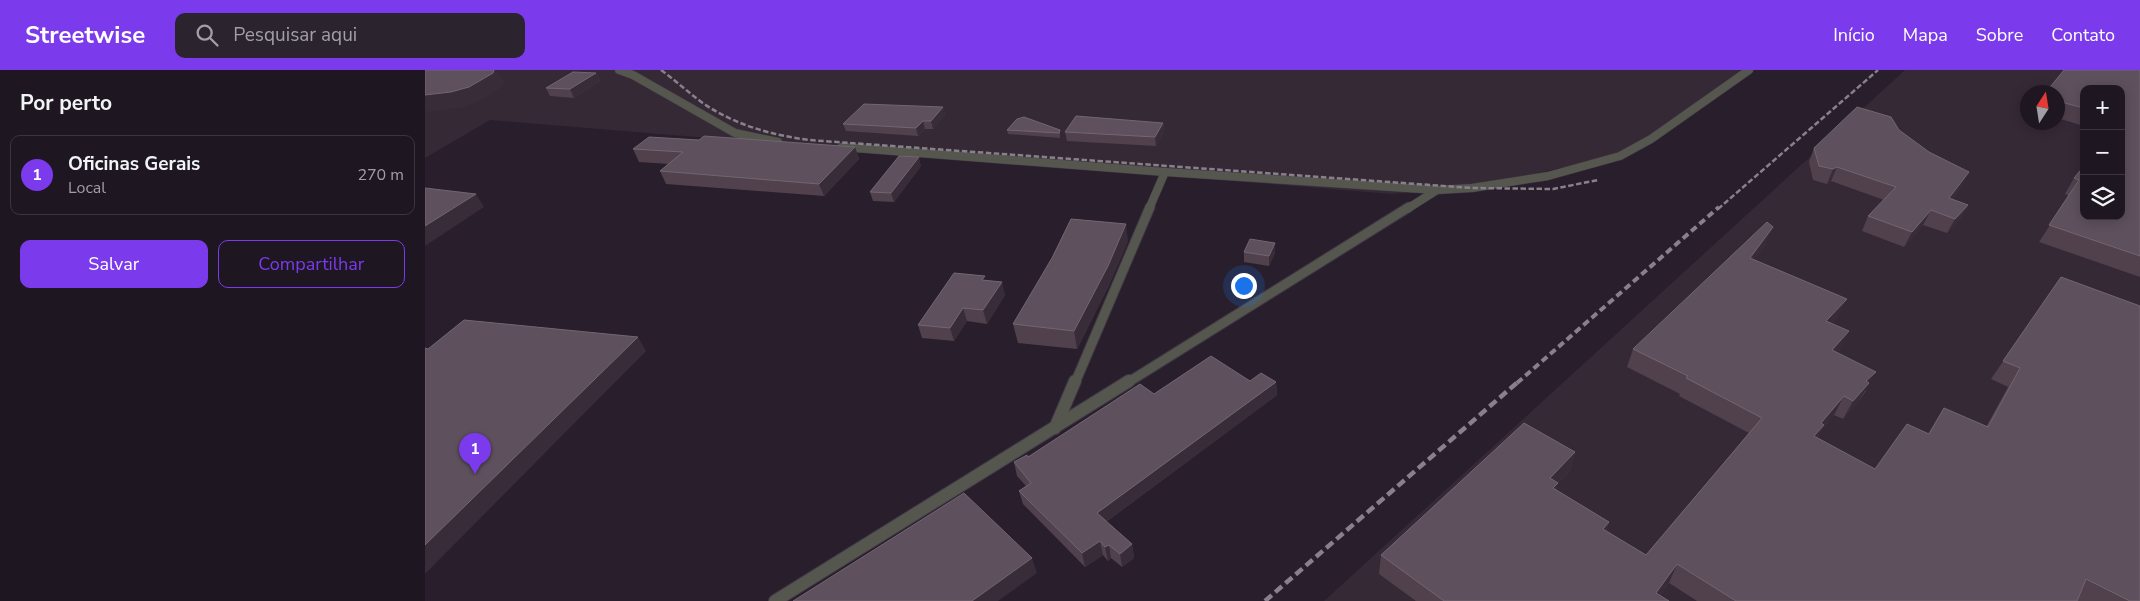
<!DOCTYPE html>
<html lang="pt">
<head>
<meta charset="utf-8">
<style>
	body { margin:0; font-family:"Nunito Sans",sans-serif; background:#2b232e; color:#f1f3f6 }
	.controls { position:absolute; right:15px; top:15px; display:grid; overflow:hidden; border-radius:10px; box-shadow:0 2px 12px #0003 }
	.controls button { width:45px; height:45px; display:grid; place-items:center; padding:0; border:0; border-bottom:1px solid #3c353f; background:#1e1621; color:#f1f3f6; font:25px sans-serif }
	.compass { position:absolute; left:1595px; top:15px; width:45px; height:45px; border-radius:50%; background:#1e1621; box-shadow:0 2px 12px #0003; rotate:12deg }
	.you { position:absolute; left:818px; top:215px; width:18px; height:18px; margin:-12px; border:4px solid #fff; border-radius:50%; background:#1a73e8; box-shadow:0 0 0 8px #1a73e833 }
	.badge { display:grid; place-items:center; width:32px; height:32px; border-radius:50%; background:#7c3aed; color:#fff; font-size:16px; font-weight:700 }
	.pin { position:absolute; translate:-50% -41px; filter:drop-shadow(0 1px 2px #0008) }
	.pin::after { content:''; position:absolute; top:26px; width:18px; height:15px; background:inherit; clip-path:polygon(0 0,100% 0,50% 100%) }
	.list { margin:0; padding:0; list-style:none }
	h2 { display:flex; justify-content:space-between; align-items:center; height:65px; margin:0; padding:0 20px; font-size:21px }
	h2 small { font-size:16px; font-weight:400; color:#a19fa5 }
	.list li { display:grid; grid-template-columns:32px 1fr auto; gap:15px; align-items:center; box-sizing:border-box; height:80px; margin:0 10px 10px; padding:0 10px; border:1px solid #3c353f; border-radius:10px }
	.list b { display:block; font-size:19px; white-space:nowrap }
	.list p { margin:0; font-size:16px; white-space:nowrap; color:#a19fa5 }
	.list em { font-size:16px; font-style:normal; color:#a19fa5 }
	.actions { display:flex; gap:10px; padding:15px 20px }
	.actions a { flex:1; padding:11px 0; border:1px solid #7c3aed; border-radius:10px; text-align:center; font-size:18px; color:#7c3aed }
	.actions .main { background:#7c3aed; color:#fff }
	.icon { flex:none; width:28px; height:28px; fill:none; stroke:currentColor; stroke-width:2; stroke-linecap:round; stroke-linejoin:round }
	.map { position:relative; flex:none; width:1715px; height:531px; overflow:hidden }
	header { display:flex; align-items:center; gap:30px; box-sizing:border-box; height:70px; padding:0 25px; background:#7c3aed; color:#fff }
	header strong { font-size:24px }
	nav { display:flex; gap:28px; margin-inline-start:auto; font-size:18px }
	.search { width:350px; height:45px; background:#2b232e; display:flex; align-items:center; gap:12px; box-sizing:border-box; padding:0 18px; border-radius:10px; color:#a19fa5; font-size:19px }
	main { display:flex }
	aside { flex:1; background:#1e1621 }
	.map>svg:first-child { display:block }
	.industrial { fill:#352935; fill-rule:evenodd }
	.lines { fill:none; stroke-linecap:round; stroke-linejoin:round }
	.lane-far2-casing { stroke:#413845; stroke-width:9 }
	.lane-far1-casing { stroke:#413845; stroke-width:11 }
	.lane-casing { stroke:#413845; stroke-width:14 }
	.lane-far2 { stroke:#55574f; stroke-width:8 }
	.lane-far1 { stroke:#55574f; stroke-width:9 }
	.lane { stroke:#55574f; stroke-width:12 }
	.rail-far2 { stroke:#88808b; stroke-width:2.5; stroke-dasharray:5.5 2.5; stroke-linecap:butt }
	.rail-far1 { stroke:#88808b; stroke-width:4; stroke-dasharray:7 4; stroke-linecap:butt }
	.rail { stroke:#88808b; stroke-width:4.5; stroke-dasharray:9 4.5; stroke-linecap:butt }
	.wall { fill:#50414d }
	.shaded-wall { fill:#392c39 }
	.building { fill:#5e515d; stroke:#726671 }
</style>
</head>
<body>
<header>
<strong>Streetwise</strong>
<div class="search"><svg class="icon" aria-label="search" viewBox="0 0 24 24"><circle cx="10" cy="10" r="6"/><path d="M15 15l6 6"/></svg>Pesquisar aqui</div>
<nav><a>Início</a><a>Mapa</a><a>Sobre</a><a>Contato</a></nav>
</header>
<main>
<aside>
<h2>Por perto<small></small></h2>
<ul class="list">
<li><span class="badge">1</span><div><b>Oficinas Gerais</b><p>Local</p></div><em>270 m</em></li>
</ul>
<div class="actions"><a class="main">Salvar</a><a>Compartilhar</a></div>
</aside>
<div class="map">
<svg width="1715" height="531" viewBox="0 0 1715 531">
	<rect width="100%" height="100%" fill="#281e2c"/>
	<path class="industrial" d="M0,0H1322L1204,83L1045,118L966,124L65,50L0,88Z
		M1480,0H1715V531H899ZM1659,19H1696V146H1659ZM1602,22H1632V52H1602Z"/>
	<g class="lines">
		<g class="lane-far2-casing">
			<path id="lane-far2" d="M194,0L208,5L310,63L353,72
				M417,77L740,102L1012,120L1047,118L1123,106L1195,86L1226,69L1324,0
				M724,139L740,102
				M982,139L1012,120"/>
		</g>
		<g class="lane-far1-casing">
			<path id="lane-far1" d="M650,313L725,137
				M702,313L984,137"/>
		</g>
		<g class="lane-casing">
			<path id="lane" d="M630,358L650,311
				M350,531L704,311"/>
		</g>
		<use href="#lane-far2" class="lane-far2"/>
		<use href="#lane-far1" class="lane-far1"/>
		<use href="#lane" class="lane"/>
		<path class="rail-far2" d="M236,0C251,11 264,23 279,34C311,55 346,65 384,70L1047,118L1128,119L1173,110
			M1293,139L1453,0"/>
		<path class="rail-far1" d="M1092,313L1294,137"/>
		<path class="rail" d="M840,531L1094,311"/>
	</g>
	<path class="wall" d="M1715,0V207L1614,172L1644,126L1640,124L1649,108L1659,96L1696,146V19H1659V56L1632,48V22Z
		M171,3L175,11L149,28L125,26L121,18Z
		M518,37L520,44L508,59H500L493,66L421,61L418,54Z
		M738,53L739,62L731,76L642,71L640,62Z
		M582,60H635V68L583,64Z
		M1474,60L1537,116L1527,129L1543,135L1535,149L1522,163L1498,155L1479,177L1437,161L1443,146L1459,130L1406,111L1402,114L1388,110L1384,92L1389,78Z
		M274,70L430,77L434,89L399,126L241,114L235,101L244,94L214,92L208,79Z
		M496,96L469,132L448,131L445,122Z
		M703,171L685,213L652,279L593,273L588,254Z
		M850,173V183L844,196L819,192V182Z
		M1341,174L1329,190L1413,247L1407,253L1415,279L1412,282L1441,321L1434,331L1418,349L1409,345L1396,360L1392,368L1450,399L1503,364L1519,338L1561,357L1583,317L1566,309L1636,207L1715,531H1272L1244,513L1235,525L1244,531H991L954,504L956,485L1150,382L1145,401L1133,413L1131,420L1184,452L1181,461L1221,485L1324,363L1254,326L1255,324L1202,297L1208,279Z
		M561,210L580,225L562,254L542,251L529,271L497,268L493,255Z
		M825,311L851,312L852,325L681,452L707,474L709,488L697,497L686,488L683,491L678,485L660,497L598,434L594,421L601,416L592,406L589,392L603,387L729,324Z"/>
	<path class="shaded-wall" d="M69,0H72L79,12L76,18L53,32L35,38L0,42V25Z
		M171,3L175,11L149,28L145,19Z
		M518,37L520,44L508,59L506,51Z
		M498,51L500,59L493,66L491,58Z
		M738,53L739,62L731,76L730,67Z
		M430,77L434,89L399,126L394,114Z
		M494,87L496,96L469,132L466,123Z
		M1412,97L1406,111L1402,114L1408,99Z
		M1544,102L1537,116L1516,143L1524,128Z
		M51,124L59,137L0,176V156Z
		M1543,135L1535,149L1522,163L1530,149Z
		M1506,140L1498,155L1479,177L1487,162Z
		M701,154L703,171L685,213L652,279L649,261Z
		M1348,157L1341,174L1318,206L1325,188Z
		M850,173V183L844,196V186Z
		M577,212L580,225L562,254L558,240Z
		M1422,229L1413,247L1393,269L1401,251Z
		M538,238L542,251L529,271L525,258Z
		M1424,261L1415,279L1398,298L1407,280Z
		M213,267L221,281L0,504V475Z
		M1451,302L1434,331L1418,349L1428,331L1441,311Z
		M851,312L852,325L674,457L672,443Z
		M1419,326L1409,345L1396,360L1389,373L1379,385L1396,353Z
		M1150,382L1145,401L1133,413L1128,431L1125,408Z
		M1184,452L1178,470V459Z
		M675,471L678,485L660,497L657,483Z
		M707,474L709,488L697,497L695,484Z
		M684,475L686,488L683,491L680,477Z
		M607,488L612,503L573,531H547Z
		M1252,494L1244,513L1230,531L1231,523Z"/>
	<path class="building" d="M0,0H69L68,3L44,17L26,22L0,25Z
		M1639,0H1715V186L1624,155L1654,110L1649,108L1659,96V146H1696V51L1698,49H1696V19H1659V38L1632,31V22H1621Z
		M148,2L171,3L145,19L121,18Z
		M439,34L518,37L506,51H498L491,58L418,54Z
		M1432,37L1466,47L1474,60L1504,82L1544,102L1524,128L1543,135L1530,149L1506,140L1487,162L1443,146L1471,117L1412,97L1408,99L1394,96L1389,78Z
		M651,46L738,53L730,67L640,62Z
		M599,47L635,60L634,63L582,60L592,49Z
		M279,66L430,77L394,114L235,101L258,82L208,79L224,67L274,70Z
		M474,86L494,87L466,123L445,122Z
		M0,118L51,124L0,156Z
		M646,149L701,154L683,196L649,261L588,254L627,188Z
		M1342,152L1348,157L1325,188L1422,229L1401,251L1424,261L1407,280L1451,302L1441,311L1444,313L1428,331L1419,326L1396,353L1399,355L1389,366L1450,399L1482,354L1504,364L1519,338L1563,357L1595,298L1578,291L1636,207L1715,236V531H1705L1661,509L1652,531H1311L1252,494L1231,523L1244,531H1019L956,485L1099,353L1150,382L1125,408L1133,413L1128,418L1184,452L1178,459L1221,485L1337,348L1261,308L1263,306L1208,279Z
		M825,169L850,173L844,186L819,182Z
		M529,203L560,206L557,210L577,212L558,240L538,238L525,258L493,255Z
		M39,250L213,267L0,475V278L3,279Z
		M786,286L825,311L836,303L851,312L672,443L707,474L695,484L684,475L680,477L675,471L657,483L594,421L606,413L589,392L602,385L603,387L715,314L729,324Z
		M539,423L607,488L547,531H368Z"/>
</svg>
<div class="controls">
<button>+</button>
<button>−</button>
<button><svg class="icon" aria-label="layers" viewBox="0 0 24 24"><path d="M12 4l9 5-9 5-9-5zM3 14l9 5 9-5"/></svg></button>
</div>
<svg class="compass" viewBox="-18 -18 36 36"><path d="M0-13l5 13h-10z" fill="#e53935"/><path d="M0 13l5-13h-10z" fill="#a19fa5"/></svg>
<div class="you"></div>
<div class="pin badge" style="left:50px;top:404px">1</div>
</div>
</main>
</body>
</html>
